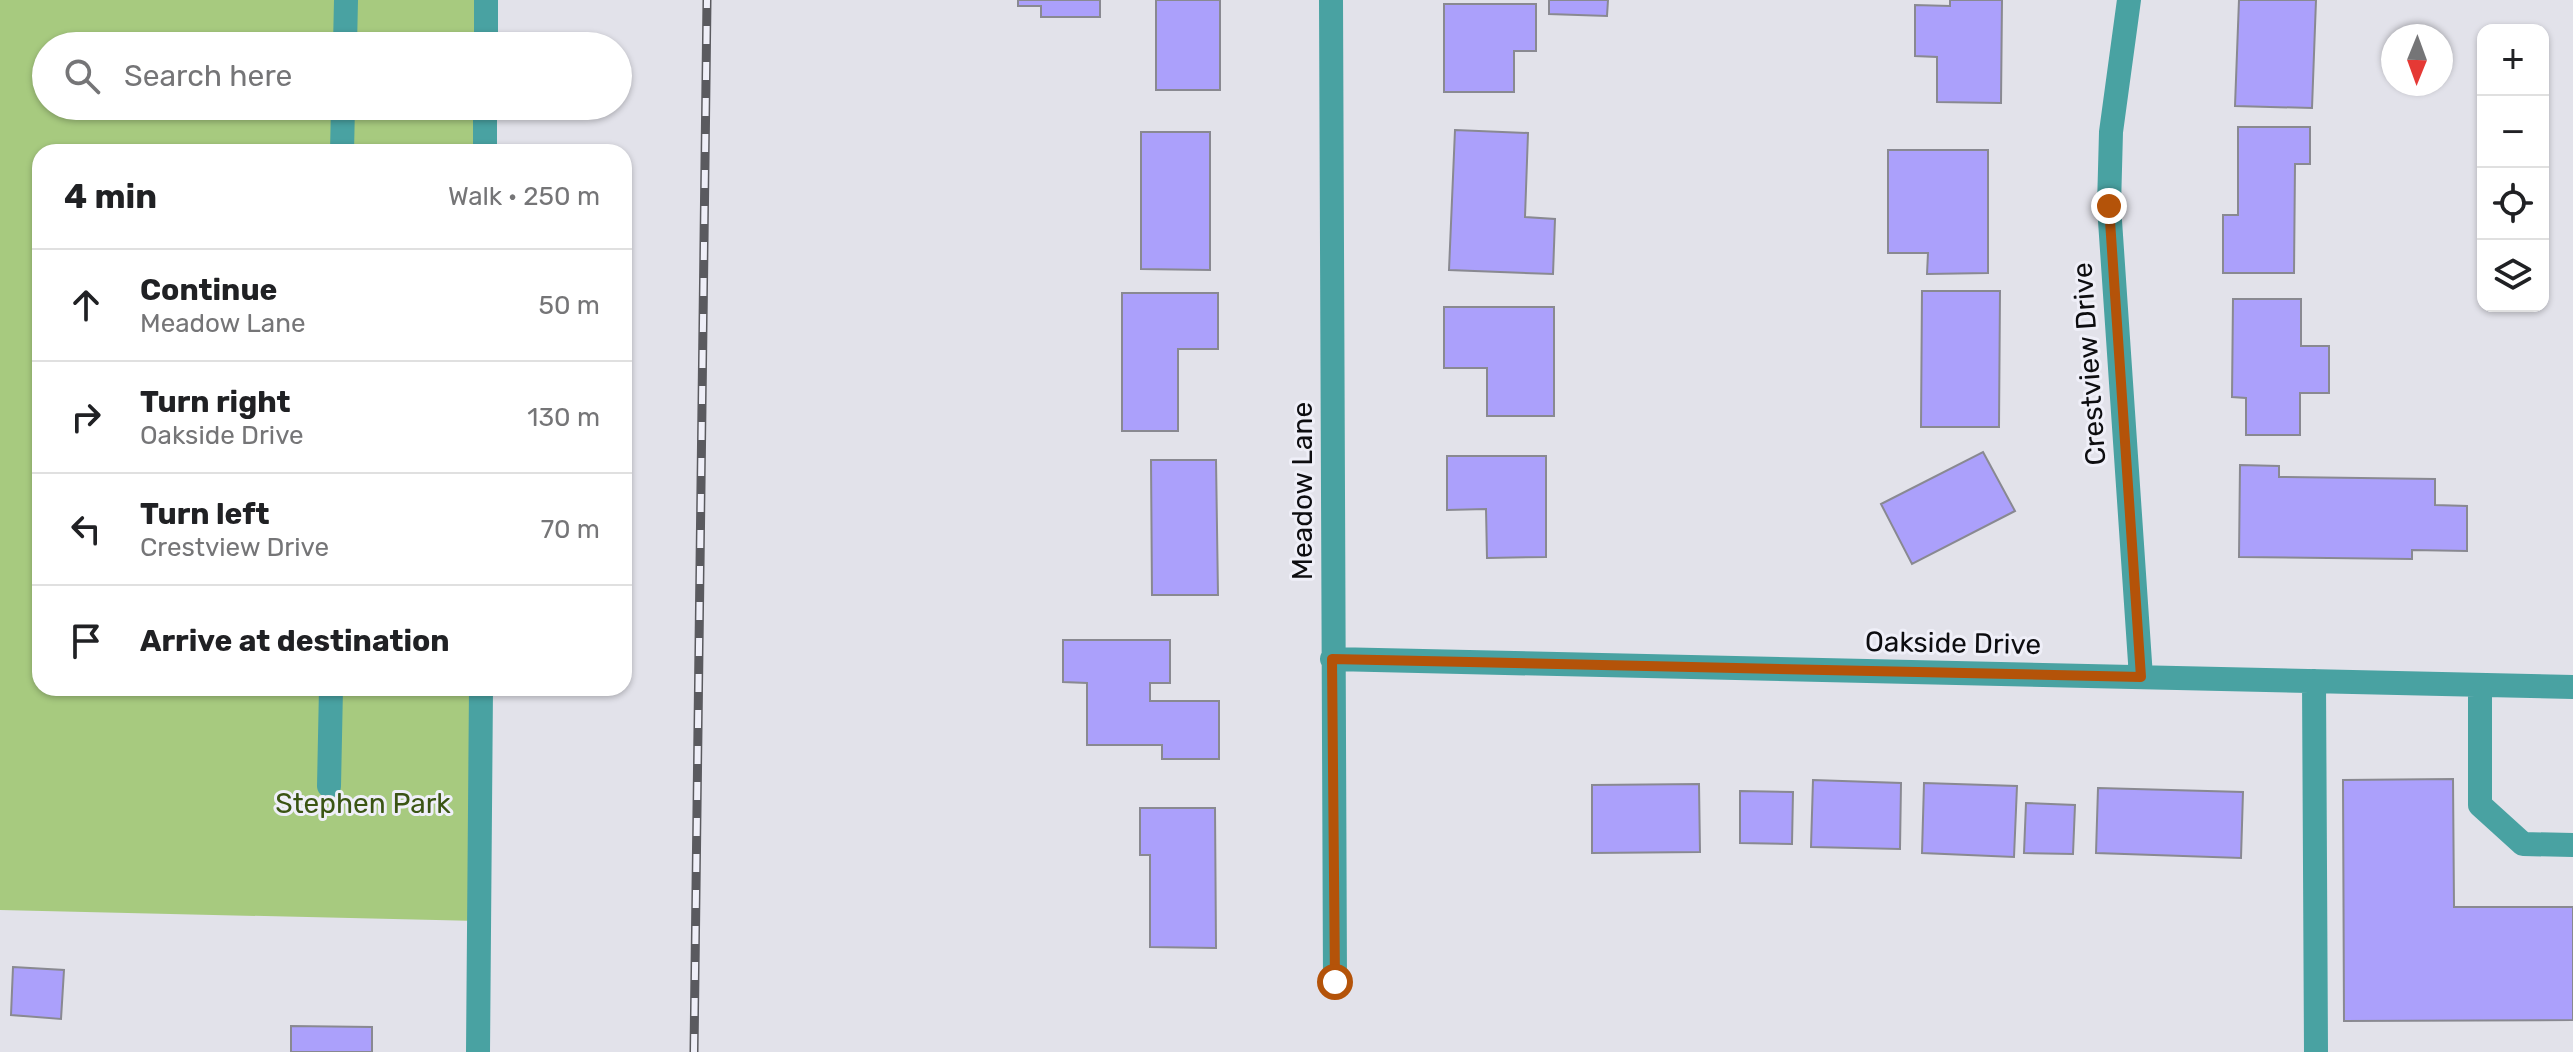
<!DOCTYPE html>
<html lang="en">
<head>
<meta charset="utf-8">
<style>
	body { margin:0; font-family:Rubik,sans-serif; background:#f6f6f6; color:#202124 }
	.controls { position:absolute; right:24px; top:24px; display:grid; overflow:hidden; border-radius:16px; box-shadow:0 2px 6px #0004 }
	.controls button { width:72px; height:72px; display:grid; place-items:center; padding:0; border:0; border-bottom:2px solid #e0e0e0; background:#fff; color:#202124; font:40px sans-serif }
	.compass { position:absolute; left:2381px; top:24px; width:72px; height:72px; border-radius:50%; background:#fff; box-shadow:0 2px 6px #0004; rotate:181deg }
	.stop { position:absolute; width:24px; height:24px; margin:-18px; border:6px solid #b45309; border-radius:50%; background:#fff }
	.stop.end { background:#b45309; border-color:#fff; box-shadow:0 2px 8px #0008 }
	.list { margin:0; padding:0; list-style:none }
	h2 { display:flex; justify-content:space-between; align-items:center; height:104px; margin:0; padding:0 32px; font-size:34px }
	h2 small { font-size:26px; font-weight:400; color:#757577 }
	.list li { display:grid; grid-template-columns:52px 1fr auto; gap:24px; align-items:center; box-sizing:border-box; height:112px; padding:0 32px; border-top:2px solid #e0e0e0 }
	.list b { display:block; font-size:30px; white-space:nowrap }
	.list p { margin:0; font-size:26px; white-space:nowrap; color:#757577 }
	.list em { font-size:26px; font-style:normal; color:#757577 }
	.icon { flex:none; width:44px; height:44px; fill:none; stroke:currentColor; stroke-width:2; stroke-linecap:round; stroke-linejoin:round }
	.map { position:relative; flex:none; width:2573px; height:1052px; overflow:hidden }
	.search { position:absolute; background:#fff; box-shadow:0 2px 6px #0004; left:32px; top:32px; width:600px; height:88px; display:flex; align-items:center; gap:20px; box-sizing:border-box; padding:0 28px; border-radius:44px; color:#757577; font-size:30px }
	.panel { position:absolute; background:#fff; box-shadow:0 2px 6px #0004; left:32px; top:144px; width:600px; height:552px; border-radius:24px }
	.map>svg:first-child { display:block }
	.green { fill:#a7ca7f }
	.building { fill:#aba0fb; stroke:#898991; stroke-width:2 }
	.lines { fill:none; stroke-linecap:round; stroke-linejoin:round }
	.minor { stroke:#49a2a2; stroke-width:24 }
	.rail-casing { stroke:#5a5a5f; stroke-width:9 }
	.rail { stroke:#efeff8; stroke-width:6; stroke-dasharray:18; stroke-linecap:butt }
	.route { stroke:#b45309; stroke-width:10 }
	.labels { text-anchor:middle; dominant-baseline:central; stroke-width:6; stroke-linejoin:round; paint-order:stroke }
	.street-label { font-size:28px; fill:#0d0d10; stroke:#efeff8 }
	.park-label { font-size:28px; fill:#3a5413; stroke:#efeff8 }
</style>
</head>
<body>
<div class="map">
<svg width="2573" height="1052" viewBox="0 0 2573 1052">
	<rect width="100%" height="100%" fill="#e2e2ea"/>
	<path class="green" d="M0,0H486V46H46V106H485V152H40V688H481L479,921L0,910Z"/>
	<path class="building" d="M1018,0H1100V17H1041V6H1018Z
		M1156,0H1220V90H1156Z
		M1549,0H1608L1607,16L1549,14Z
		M1950,0H2002L2001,103L1937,102V57L1915,56V5L1950,6Z
		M2239,0H2316L2312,108L2235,106Z
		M1444,4H1536V51H1514V92H1444Z
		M2238,127H2310V164H2295L2294,273H2223V215H2238Z
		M1455,130L1528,133L1525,217L1555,219L1553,274L1449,270Z
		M1141,132H1210V270L1141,269Z
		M1888,150H1988V273L1927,274L1928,253H1888Z
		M1922,291H2000L1999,427H1921Z
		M1122,293H1218V349H1178V431H1122Z
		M2233,299H2301V346H2329V393H2300V435H2246V398L2232,397Z
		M1444,307H1554V416H1487V368H1444Z
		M1983,452L2015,511L1912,564L1881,504Z
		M1447,456H1546V557L1487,558L1486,509L1447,510Z
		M1151,460H1216L1218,595H1152Z
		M2240,465L2279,466V477L2435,479V505L2467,506V551L2412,550V559L2239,557Z
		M1063,640H1170V683H1150V701H1219V759H1162V745H1087V683L1063,682Z
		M2453,779L2454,907H2573V1020L2344,1021L2343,780Z
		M1813,780L1901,783L1900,849L1811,847Z
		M1924,783L2017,786L2014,857L1922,853Z
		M1699,784L1700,852L1592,853V785Z
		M2098,788L2243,792L2241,858L2096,853Z
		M1740,791L1793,792L1792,844L1740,843Z
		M2026,803L2075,805L2073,854L2024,853Z
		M1140,808H1215L1216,948L1150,947V855H1140Z
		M13,967L64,970L61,1019L11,1015Z
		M291,1026L372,1027V1052H291Z"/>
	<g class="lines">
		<path class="minor" d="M1331,0L1335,982
			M2129,0L2111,132L2109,206L2141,677
			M345,46L346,0
			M486,46V0
			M342,152L343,106
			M485,152V106
			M1332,659L2573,687
			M2314,681L2316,1052
			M2480,685V805L2523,844L2573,845
			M329,786L331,688
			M478,1052L481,688"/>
		<g class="rail-casing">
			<path id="rail" d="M694,1052L707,0"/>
		</g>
		<use href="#rail" class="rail"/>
	</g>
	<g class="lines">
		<path class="route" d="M1335,982L1332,659L2141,677L2109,206"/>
	</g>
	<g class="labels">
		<g class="street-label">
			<text transform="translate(2089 364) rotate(-94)">Crestview Drive</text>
			<text transform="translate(1302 491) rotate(-90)">Meadow Lane</text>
			<text transform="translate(1953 643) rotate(1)">Oakside Drive</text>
		</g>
		<g class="park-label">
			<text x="363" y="803">Stephen Park</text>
		</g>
	</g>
</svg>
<div class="controls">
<button>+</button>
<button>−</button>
<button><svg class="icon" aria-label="locate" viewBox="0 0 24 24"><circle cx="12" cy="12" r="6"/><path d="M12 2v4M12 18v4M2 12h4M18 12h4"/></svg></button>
<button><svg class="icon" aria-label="layers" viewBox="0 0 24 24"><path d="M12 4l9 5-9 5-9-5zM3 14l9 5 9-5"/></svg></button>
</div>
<svg class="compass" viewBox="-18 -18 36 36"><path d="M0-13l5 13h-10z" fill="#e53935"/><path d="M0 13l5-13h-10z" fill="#757577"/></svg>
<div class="stop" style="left:1335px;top:982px"></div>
<div class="stop end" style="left:2109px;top:206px"></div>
<div class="search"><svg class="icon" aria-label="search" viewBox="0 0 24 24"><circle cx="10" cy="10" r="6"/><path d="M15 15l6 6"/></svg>Search here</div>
<section class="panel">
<h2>4 min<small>Walk · 250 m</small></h2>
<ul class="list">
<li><svg class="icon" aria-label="ahead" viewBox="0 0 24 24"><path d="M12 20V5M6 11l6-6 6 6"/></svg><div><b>Continue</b><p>Meadow Lane</p></div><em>50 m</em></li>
<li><svg class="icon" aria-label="right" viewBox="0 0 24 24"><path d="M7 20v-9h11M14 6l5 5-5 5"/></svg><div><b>Turn right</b><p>Oakside Drive</p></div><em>130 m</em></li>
<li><svg class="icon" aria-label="left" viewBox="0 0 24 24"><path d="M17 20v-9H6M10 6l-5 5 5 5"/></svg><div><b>Turn left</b><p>Crestview Drive</p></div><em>70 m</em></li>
<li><svg class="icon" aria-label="arrive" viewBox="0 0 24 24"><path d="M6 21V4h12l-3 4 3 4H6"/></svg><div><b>Arrive at destination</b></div></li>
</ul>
</section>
</div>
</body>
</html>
